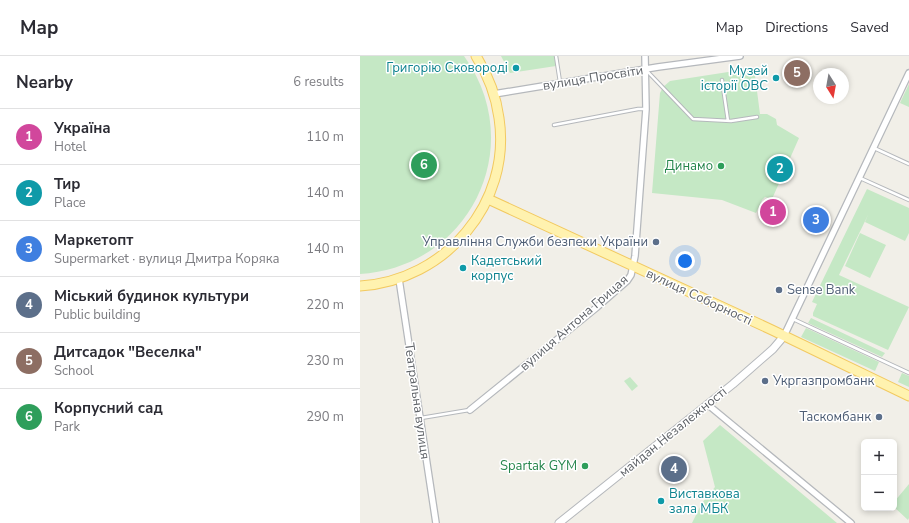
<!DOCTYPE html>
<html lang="en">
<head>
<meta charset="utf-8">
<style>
	body { margin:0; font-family:"Nunito Sans",sans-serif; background:#f2f2f3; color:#2b2b33 }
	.controls { position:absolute; right:12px; bottom:12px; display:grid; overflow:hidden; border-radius:6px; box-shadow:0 2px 6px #0003 }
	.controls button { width:36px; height:36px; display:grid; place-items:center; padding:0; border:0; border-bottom:1px solid #e1e1e2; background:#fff; color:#2b2b33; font:20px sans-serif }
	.compass { position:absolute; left:453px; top:12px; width:36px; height:36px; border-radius:50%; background:#fff; box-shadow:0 2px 6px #0003; rotate:169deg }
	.you { position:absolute; left:325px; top:205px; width:14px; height:14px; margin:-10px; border:3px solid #fff; border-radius:50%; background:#1a73e8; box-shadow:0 0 0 6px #1a73e833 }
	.badge { display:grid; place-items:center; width:26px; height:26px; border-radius:50%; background:#ea4335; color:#fff; font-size:13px; font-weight:700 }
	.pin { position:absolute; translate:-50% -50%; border:2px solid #fff; box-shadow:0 1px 4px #0006 }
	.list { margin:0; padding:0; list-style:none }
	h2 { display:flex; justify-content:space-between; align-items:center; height:52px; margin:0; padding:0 16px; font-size:17px }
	h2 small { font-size:13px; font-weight:400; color:#7c7c81 }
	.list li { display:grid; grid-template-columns:26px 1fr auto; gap:12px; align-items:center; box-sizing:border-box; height:56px; padding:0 16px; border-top:1px solid #e1e1e2 }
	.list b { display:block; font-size:15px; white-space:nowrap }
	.list p { margin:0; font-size:13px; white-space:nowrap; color:#7c7c81 }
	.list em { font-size:13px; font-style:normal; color:#7c7c81 }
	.map { position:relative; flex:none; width:549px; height:467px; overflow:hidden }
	header { display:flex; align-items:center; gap:24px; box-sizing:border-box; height:56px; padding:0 20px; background:#fff; border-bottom:1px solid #e1e1e2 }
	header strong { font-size:19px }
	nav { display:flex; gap:22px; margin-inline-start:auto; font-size:14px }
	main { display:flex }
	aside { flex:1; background:#fff }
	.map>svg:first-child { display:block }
	.green { fill:#c5e8c5 }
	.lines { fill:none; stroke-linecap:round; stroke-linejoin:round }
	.service-casing { stroke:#b5b8bc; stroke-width:4.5 }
	.minor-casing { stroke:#b5b8bc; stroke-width:8 }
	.tertiary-casing { stroke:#b5b8bc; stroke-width:9 }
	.primary-casing { stroke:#f2c960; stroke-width:11 }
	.service { stroke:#fff; stroke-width:2.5 }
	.minor { stroke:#fff; stroke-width:5.5 }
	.tertiary { stroke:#fff; stroke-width:7 }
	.primary { stroke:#fff2af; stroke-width:9 }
	.culture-dot { fill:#0f9aa8; stroke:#fff; stroke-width:1.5 }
	.leisure-dot { fill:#2e9e5b; stroke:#fff; stroke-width:1.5 }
	.service-dot { fill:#5c6f8a; stroke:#fff; stroke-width:1.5 }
	.labels { text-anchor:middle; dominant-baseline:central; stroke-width:3; stroke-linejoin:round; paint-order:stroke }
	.culture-label { font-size:13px; fill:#0d838f; stroke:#fff; text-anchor:end }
	.street-label { font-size:13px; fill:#5f6368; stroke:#fff }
	.leisure-label { font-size:13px; fill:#27864d; stroke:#fff; text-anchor:end }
	.service-label { font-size:13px; fill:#4e5e75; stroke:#fff; text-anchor:end }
</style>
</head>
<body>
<header>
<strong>Map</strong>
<nav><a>Map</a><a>Directions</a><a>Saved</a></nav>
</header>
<main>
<aside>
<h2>Nearby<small>6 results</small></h2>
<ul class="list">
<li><span class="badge" style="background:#d1479c">1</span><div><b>Україна</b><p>Hotel</p></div><em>110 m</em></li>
<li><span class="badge" style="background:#0f9aa8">2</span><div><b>Тир</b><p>Place</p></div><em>140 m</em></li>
<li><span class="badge" style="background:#3f7fe0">3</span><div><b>Маркетопт</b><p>Supermarket · вулиця Дмитра Коряка</p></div><em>140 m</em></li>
<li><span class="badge" style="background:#5c6f8a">4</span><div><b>Міський будинок культури</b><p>Public building</p></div><em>220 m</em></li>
<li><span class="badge" style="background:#8d6e63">5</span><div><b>Дитсадок &quot;Веселка&quot;</b><p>School</p></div><em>230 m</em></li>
<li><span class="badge" style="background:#2e9e5b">6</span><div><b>Корпусний сад</b><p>Park</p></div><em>290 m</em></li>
</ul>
</aside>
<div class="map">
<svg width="549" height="467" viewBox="0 0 549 467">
	<rect width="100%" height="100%" fill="#f1efe8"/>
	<path class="green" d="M0,0H104C169,90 110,211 0,218Z
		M141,0H194L196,10L150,17Z
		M394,12L400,58H407L416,63L417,69L439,82L412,143L405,141L402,144L396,157L362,144L292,137L300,37L303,31L310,25Z
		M549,28V51L540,47Z
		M507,133L549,152V177L545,185L505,166L508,159L479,219L549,251L528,294L453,260V257L457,248L452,246Z
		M500,177L526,189L510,222L485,210Z
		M451,262L525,297L522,301L448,267Z
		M446,272L519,306L515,315L441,281Z
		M542,317L549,320V331L538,326Z
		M270,321L278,330L272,335L264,325Z
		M360,369L477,467H332L342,447L355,431L343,385Z
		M549,428V462L548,464L534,451V446Z"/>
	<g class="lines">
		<g class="service-casing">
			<path id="service" d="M196,0L200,26
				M286,14L333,63L371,65L397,61
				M362,24L368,65
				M194,69L278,53H285
				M514,92L549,108
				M500,122L549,144
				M433,263L549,317
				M61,362L109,354"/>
		</g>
		<g class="minor-casing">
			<path id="minor" d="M134,38L298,11L380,0
				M39,223L76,467
				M424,280L549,17
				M347,348L491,467
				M110,354L236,252L267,225L271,219L275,200L286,53L285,0"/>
		</g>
		<g class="tertiary-casing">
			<path id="tertiary" d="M199,467L373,328L413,293L424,280"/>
		</g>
		<g class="primary-casing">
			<path id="primary" d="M128,143L412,274L549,340
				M0,230C85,225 152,147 139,62C136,39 128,19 116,0"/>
		</g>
		<use href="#service" class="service"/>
		<use href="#minor" class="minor"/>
		<use href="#tertiary" class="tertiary"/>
		<use href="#primary" class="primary"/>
	</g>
	<g class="culture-dot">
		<circle cx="156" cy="12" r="4"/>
		<circle cx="416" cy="22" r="4"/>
		<circle cx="103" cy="212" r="4"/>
		<circle cx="301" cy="445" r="4"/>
	</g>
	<g class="leisure-dot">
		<circle cx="361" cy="110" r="4"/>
		<circle cx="225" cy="410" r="4"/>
	</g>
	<g class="service-dot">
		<circle cx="296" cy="186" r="4"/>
		<circle cx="419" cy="234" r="4"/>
		<circle cx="405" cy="325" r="4"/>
		<circle cx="519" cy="361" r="4"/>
	</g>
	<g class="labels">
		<g class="culture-label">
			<text x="148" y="12">Григорію Сковороді</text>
			<text x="408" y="15">Музей<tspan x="408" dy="15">історії ОВС</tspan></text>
			<text x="111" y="205" text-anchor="start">Кадетський<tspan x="111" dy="15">корпус</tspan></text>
			<text x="309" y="438" text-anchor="start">Виставкова<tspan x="309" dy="15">зала МБК</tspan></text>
		</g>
		<g class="street-label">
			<text transform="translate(233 22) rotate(-9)">вулиця Просвіти</text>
			<text transform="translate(339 241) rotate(25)">вулиця Соборності</text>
			<text transform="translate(214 267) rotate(-41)">вулиця Антона Грицая</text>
			<text transform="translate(57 345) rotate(82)">Театральна вулиця</text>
			<text transform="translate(313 376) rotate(-39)">майдан Незалежності</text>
		</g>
		<g class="leisure-label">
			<text x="353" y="110">Динамо</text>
			<text x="217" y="410">Spartak GYM</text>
		</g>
		<g class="service-label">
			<text x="288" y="186">Управління Служби безпеки України</text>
			<text x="427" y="234" text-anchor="start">Sense Bank</text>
			<text x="413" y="325" text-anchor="start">Укргазпромбанк</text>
			<text x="511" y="361">Таскомбанк</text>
		</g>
	</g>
</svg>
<div class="controls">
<button>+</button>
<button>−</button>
</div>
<svg class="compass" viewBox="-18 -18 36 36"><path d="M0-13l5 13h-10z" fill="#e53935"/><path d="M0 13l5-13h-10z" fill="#7c7c81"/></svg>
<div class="you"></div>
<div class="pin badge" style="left:413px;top:156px;background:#d1479c">1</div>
<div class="pin badge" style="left:420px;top:113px;background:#0f9aa8">2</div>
<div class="pin badge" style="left:456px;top:164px;background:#3f7fe0">3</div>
<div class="pin badge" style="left:314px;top:413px;background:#5c6f8a">4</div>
<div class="pin badge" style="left:437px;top:17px;background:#8d6e63">5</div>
<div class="pin badge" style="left:64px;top:109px;background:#2e9e5b">6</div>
</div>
</main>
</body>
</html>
